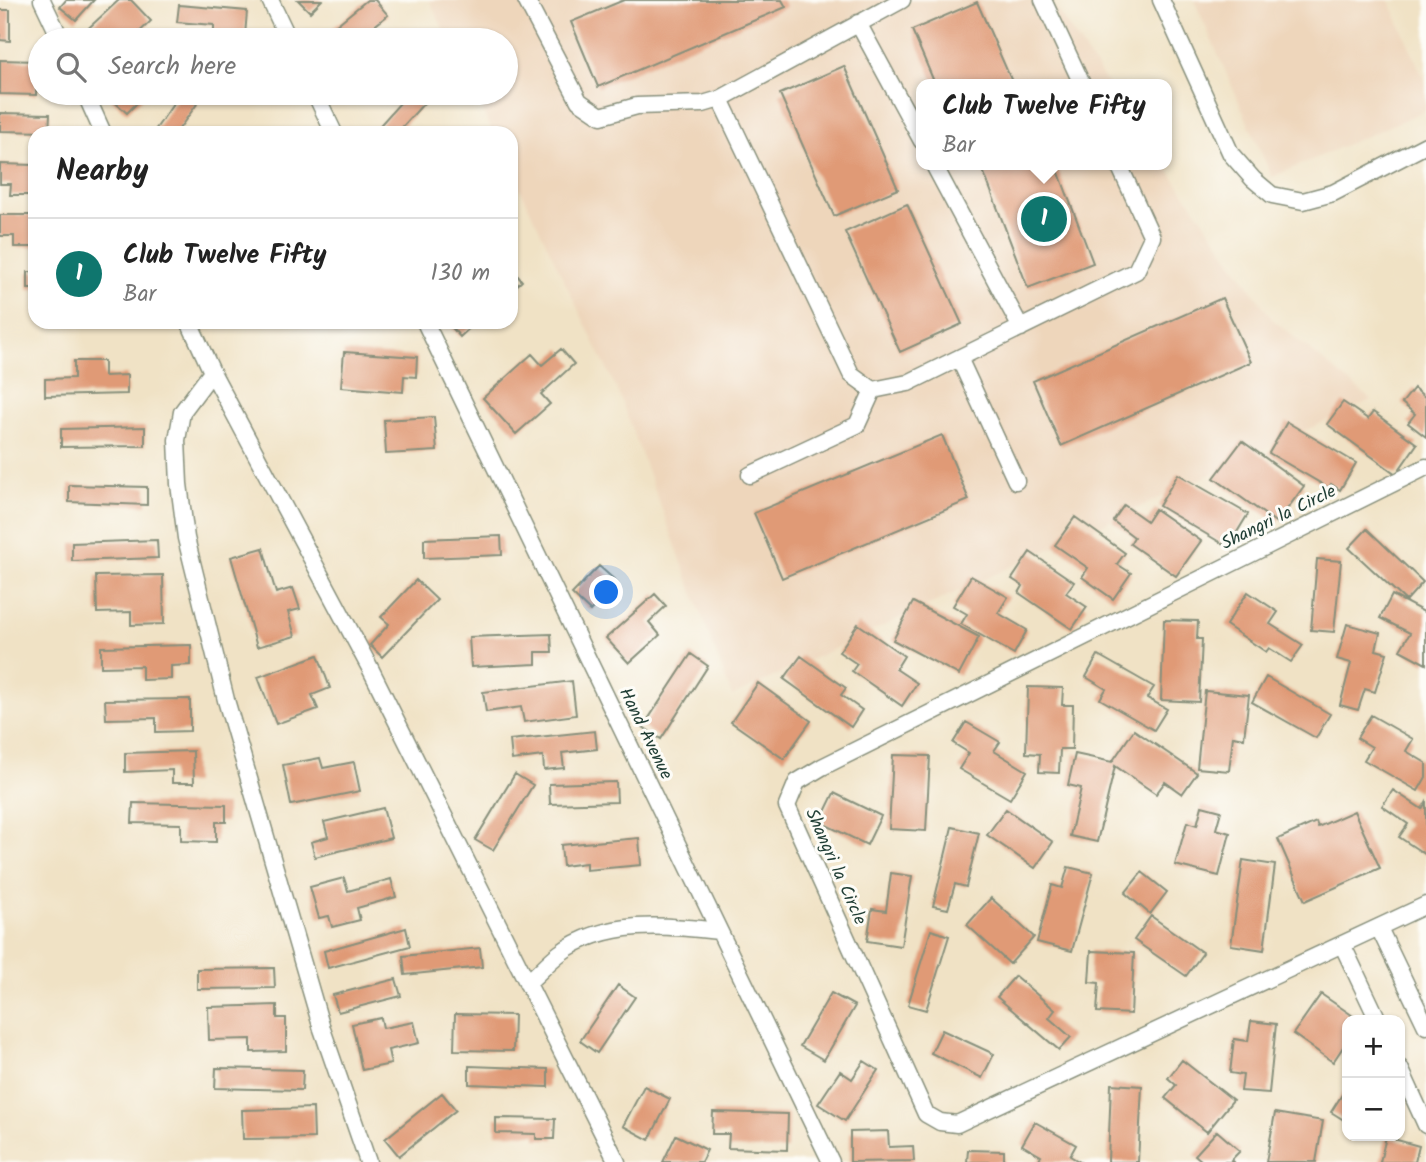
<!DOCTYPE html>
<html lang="en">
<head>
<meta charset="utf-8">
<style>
	body { margin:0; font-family:Kalam,sans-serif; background:#f6f6f6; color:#222 }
	.controls { position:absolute; right:21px; bottom:21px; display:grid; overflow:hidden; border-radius:14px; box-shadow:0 2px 5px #0004 }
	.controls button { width:63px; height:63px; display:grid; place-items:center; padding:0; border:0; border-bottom:2px solid #e0e0e0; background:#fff; color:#222; font:35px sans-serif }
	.you { position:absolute; left:607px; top:593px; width:24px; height:24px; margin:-18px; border:5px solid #fff; border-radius:50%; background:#1a73e8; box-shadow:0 0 0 10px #1a73e833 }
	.badge { display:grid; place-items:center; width:46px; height:46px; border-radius:50%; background:#0f766e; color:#fff; font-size:23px; font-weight:700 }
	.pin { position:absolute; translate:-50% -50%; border:4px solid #fff; box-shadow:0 2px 7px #0006 }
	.popup { position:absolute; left:916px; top:79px; width:256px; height:91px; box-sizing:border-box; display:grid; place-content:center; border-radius:14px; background:#fff; filter:drop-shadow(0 2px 5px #0005); font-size:23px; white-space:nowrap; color:#767676 }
	.popup b { font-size:26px; color:#222 }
	.popup::after { content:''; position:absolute; left:50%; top:100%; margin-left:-14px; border:14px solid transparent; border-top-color:#fff }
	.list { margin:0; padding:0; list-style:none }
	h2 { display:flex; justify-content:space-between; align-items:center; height:91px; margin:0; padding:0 28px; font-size:30px }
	h2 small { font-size:23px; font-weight:400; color:#767676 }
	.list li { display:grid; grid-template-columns:46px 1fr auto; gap:21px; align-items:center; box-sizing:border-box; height:112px; padding:0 28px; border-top:2px solid #e0e0e0 }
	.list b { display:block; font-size:26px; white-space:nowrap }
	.list p { margin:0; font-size:23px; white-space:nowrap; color:#767676 }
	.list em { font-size:23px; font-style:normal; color:#767676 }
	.icon { flex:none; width:38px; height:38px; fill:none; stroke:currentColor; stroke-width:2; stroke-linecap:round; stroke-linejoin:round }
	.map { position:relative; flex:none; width:1426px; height:1162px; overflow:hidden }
	.search { position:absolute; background:#fff; box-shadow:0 2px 5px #0004; left:28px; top:28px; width:490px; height:77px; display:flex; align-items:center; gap:18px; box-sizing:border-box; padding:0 24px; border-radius:38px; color:#767676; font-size:26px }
	.panel { position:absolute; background:#fff; box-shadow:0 2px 5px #0004; left:28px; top:126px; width:490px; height:203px; border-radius:21px }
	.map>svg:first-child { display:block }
	.built { fill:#eed6bb }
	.building { fill:#e09a76 }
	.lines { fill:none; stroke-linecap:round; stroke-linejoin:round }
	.lane-casing { stroke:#88907c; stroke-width:19 }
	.lane { stroke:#fff; stroke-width:16 }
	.labels { text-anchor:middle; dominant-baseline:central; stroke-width:6; stroke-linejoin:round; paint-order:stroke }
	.street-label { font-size:18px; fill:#1f3d34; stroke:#fdfcf7 }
</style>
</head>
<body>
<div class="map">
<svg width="1426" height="1162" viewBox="0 0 1426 1162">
	<rect width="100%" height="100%" fill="#fdfcf7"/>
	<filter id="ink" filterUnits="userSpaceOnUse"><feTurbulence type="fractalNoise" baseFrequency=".0143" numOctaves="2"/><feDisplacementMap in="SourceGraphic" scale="14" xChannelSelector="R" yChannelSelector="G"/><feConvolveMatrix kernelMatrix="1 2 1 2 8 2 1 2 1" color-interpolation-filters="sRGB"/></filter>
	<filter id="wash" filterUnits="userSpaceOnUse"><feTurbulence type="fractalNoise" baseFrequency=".00686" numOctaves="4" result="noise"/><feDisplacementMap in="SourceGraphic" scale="28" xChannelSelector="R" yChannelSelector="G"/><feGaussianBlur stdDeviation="1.57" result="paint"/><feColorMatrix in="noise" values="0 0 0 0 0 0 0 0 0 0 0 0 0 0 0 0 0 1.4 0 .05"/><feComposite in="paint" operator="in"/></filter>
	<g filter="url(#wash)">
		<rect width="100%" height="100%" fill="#f0e2c5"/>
		<path class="built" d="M429,0H1052L1054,6L1108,84H922V165H1165L1272,319L1371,400L732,696L618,392L511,170V133H493L474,93H506V40H449Z
			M1194,0H1389L1426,84V110L1272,177Z"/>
		<g id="blocks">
			<path class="building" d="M66,0H94L76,20L60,7Z
				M119,0H131L151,21L131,40H85L80,36Z
				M298,0H322L310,12Z
				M367,0H375L388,15L357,40H318Z
				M624,0H782L786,7L598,87L571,22Z
				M977,2L1013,84H935L912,30Z
				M179,5L247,11L245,36L214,33V25L177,22Z
				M0,10H10V41L0,40Z
				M0,60L37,61L36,95L0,94Z
				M844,66L898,189L834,216L780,94Z
				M111,93H147L127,113L108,96Z
				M181,93L197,104L176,133H153Z
				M409,93H412L424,103L397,133H373Z
				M0,113L50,114L49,132L0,131Z
				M0,164L35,165V195H10L11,184H0Z
				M981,165H1056L1093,263L1028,288Z
				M907,204L962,324L900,352L845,232Z
				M0,215H35V247H14V236H0Z
				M511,268L522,281L511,291Z
				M28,272H35V289H28Z
				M1222,298L1251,362L1061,446L1033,381Z
				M451,322H476L460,337L449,324Z
				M561,349L574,364L541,394L550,404L516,434L483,398L532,354L542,365Z
				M344,352L417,357L416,377L404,376L403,392L341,387Z
				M74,361H104V376L127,375V394L45,396V379L74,378Z
				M1414,388L1426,398V437L1408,423L1415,414L1402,403Z
				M1343,402L1368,419L1373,412L1417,444L1396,474L1327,424Z
				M434,417L437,451L386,454L384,420Z
				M1287,422L1356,463L1340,490L1331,484L1329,488L1269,453Z
				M145,427V446L61,447V429Z
				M942,435L969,500L782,578L754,513Z
				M1242,441L1304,486L1277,523L1214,478Z
				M1178,474L1248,514L1228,547L1159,506Z
				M69,485L147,487V505L69,502Z
				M1124,505L1147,521L1155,509L1201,541L1176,576L1130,544L1134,537L1113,521Z
				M1075,517L1125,553L1117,564L1131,573L1113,599L1082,577L1088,568L1055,545Z
				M1367,529L1423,582L1406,601L1349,548Z
				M501,536L502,555L424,558V539Z
				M157,540L158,558L72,561V543Z
				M263,548L276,593L293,588L300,609L288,612L295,636L257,647L231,557Z
				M1030,552L1074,582L1066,593L1087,607L1072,629L1019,593L1023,586L1012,579Z
				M1317,559L1341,561L1334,632L1311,630Z
				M599,566L617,582L590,611L572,594Z
				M163,575L164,624L131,625V612L97,613L96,576Z
				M971,576L1008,597L998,613L1027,630L1014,654L961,624L967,614L953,606Z
				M416,580L437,600L382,657L370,645L389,624L381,617Z
				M1248,592L1278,612L1270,624L1303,645L1291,662L1269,648L1266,652L1226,625Z
				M655,594L666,606L649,622L660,635L629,663L606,638Z
				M1392,595L1426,613V664L1400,650L1410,633L1380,618Z
				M913,602L979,637L959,675L893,640Z
				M1164,620L1198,621L1197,639H1202L1199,702L1161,700Z
				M858,624L904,656L896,669L917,683L902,706L852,671L857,664L839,652Z
				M1347,624L1380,633L1376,650L1387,653L1375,692L1365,689L1358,710L1340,705L1351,663L1337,659Z
				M551,634L552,652H536V664L471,667L469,637Z
				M191,645V665L171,666V679L142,680V666L101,667V647Z
				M691,654L708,666L661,739L643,727Z
				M318,655L330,688L312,695L318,709L276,724L258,677Z
				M1098,655L1154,687L1147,698L1167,709L1154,730L1100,699L1106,689L1086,677Z
				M801,656L846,688L841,695L862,710L851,727L784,679Z
				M1266,677L1330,714L1316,738L1252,702Z
				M572,681L576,715L524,722L521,707L486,712L483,692Z
				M758,683L811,721L784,759L731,722Z
				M1028,687L1063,688L1062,705H1073L1072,749H1060L1059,773L1039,772L1040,754L1026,753Z
				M1205,691L1249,695L1244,738L1233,736L1229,771L1197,768Z
				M190,699V731L156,732V718L106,719L105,700Z
				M1371,715L1413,739L1406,751L1426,763V777L1418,791L1364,760L1372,747L1357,738Z
				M966,722L1000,742L994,751L1027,771L1010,799L959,769L969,753L953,743Z
				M1134,730L1197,773L1182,794L1165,782L1156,794L1115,766L1097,842L1070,836L1081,788L1068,785L1075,754L1112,762Z
				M595,731L597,749L562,753L564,768L544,770L543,756L512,760L510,740Z
				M193,751L194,783H172V770L125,772V753Z
				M893,755L930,756L926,831L889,829Z
				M320,758L323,768L354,762L360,791L291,805L283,765Z
				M515,774L533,785L493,850L475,840Z
				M616,782L617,802L550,804L549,784Z
				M1393,790L1422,809L1426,802V855L1399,837L1408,824L1382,806Z
				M834,793L881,816L867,845L820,822Z
				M133,803L226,805V822H216V842L181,841V824L132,823Z
				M1202,806L1221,811L1216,829L1230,833L1219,876L1175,865L1187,822L1197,825Z
				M383,808L391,838L315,857L311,842L328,837L324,822Z
				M1006,809L1053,842L1035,868L987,835Z
				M1354,811L1380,868L1305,901L1278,839L1316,822L1318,827Z
				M952,827L979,833L966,887L955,884L948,909L933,906Z
				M639,838L641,865L586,870V863L563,866L561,845Z
				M1243,860L1275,865L1264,950L1231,945Z
				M1068,867L1093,873L1072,951L1037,942L1052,885L1062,888Z
				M1142,872L1167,892L1150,914L1125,893Z
				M891,873L912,876L901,946L867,941L872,909L886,911Z
				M344,878L348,891L391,879L396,897L357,908L360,920L332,927L329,916L319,918L310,887Z
				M991,898L1034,937L1010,964L967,925Z
				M1151,916L1203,953L1186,976L1134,940Z
				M406,928L410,946L328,968L324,951Z
				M931,930L949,936L926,1010L908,1005Z
				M480,948L482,967L405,975L403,956Z
				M1091,951L1134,953L1131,1014L1097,1012L1099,983L1089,982Z
				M274,968L275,988L197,989V969Z
				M1015,976L1055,1010L1049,1018L1071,1037L1059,1050L997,997Z
				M396,979L401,996L338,1012L333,995Z
				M618,985L635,997L597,1053L580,1041Z
				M831,993L855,1006L824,1060L800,1046Z
				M1321,994L1359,1020H1347V1041L1333,1062L1293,1034Z
				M277,1005V1018H286V1051L251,1052V1039L209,1040L208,1007Z
				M455,1014L514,1015L513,1051L454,1050Z
				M381,1018L383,1028L414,1022L419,1043L388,1050L391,1064L362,1070L352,1024Z
				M1251,1021L1276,1024L1269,1093L1241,1091L1243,1075L1230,1073L1234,1039L1248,1041Z
				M942,1030L994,1054L982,1078L931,1053Z
				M1182,1060L1233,1100L1207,1132L1165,1098L1176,1085L1168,1078Z
				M864,1061L878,1070L845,1121L818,1104L840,1071L852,1079Z
				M469,1066L548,1069V1087L469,1084Z
				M216,1068L303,1070L302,1090L215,1088Z
				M1111,1084L1142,1086L1138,1162H1108Z
				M644,1086L670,1099L649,1140L623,1126Z
				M1347,1087V1122L1331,1112Z
				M442,1093L456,1110L399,1156L385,1139Z
				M313,1108L314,1138L243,1139L242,1110Z
				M713,1112L788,1114L787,1150L728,1148L729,1134H712Z
				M1275,1113L1323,1121L1316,1162H1266Z
				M496,1118L555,1119L554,1139H536V1134L496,1133Z
				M1035,1122L1076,1145L1070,1156L1080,1162H1037L1041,1156L1022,1145Z
				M888,1131L889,1147L913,1146L914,1161L850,1162V1132Z
				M1217,1131L1240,1151L1231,1160L1233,1162H1203L1195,1155Z
				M676,1135L707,1150L701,1162H663Z
				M1386,1137L1419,1146L1415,1162H1380Z
				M968,1150L1004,1151V1162H967Z"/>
		</g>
	</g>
	<g filter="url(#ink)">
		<use href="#blocks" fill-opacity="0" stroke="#88907c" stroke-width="2"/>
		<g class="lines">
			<g class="lane-casing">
				<path id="lane" d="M42,0L61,40
					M270,0L289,40
					M526,0L579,101L601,116L637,106L703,104L720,99L851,374L873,390L908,383L1136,271L1152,237L1119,165
					M1043,0L1082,84
					M1161,0L1231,154L1253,179L1272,195L1303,201L1333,193L1426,145
					M858,23L922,141
					M85,93L103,133
					M315,93L334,133
					M720,99L902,0
					M934,165L1021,328
					M189,322L212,372L370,668L617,1162
					M425,322L831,1162
					M959,358L1016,481
					M212,372L182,412L177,440L179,484L186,538L226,700L322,1029L368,1162
					M1426,467L822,767L797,782L787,806L926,1114L940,1122L957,1124L1426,905
					M750,475L857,425L873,390
					M1379,928L1426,1026
					M1342,944L1378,1020
					M527,983C538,974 548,962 560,953C606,919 666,925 719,931
					M1400,1068L1426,1125"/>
			</g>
			<use href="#lane" class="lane"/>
		</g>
	</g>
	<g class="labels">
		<g class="street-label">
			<text transform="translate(1279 518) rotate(-26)">Shangri la Circle</text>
			<text transform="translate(645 734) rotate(64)">Hand Avenue</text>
			<text transform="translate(835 867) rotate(66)">Shangri la Circle</text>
		</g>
	</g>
</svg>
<div class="controls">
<button>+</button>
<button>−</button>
</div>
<div class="you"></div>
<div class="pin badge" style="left:1044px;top:219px">1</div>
<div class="popup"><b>Club Twelve Fifty</b>Bar</div>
<div class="search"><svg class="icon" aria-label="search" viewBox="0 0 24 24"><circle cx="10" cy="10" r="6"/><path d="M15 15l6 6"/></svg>Search here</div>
<section class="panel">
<h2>Nearby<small></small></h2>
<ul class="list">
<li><span class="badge">1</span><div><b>Club Twelve Fifty</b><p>Bar</p></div><em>130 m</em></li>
</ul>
</section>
</div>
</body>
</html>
